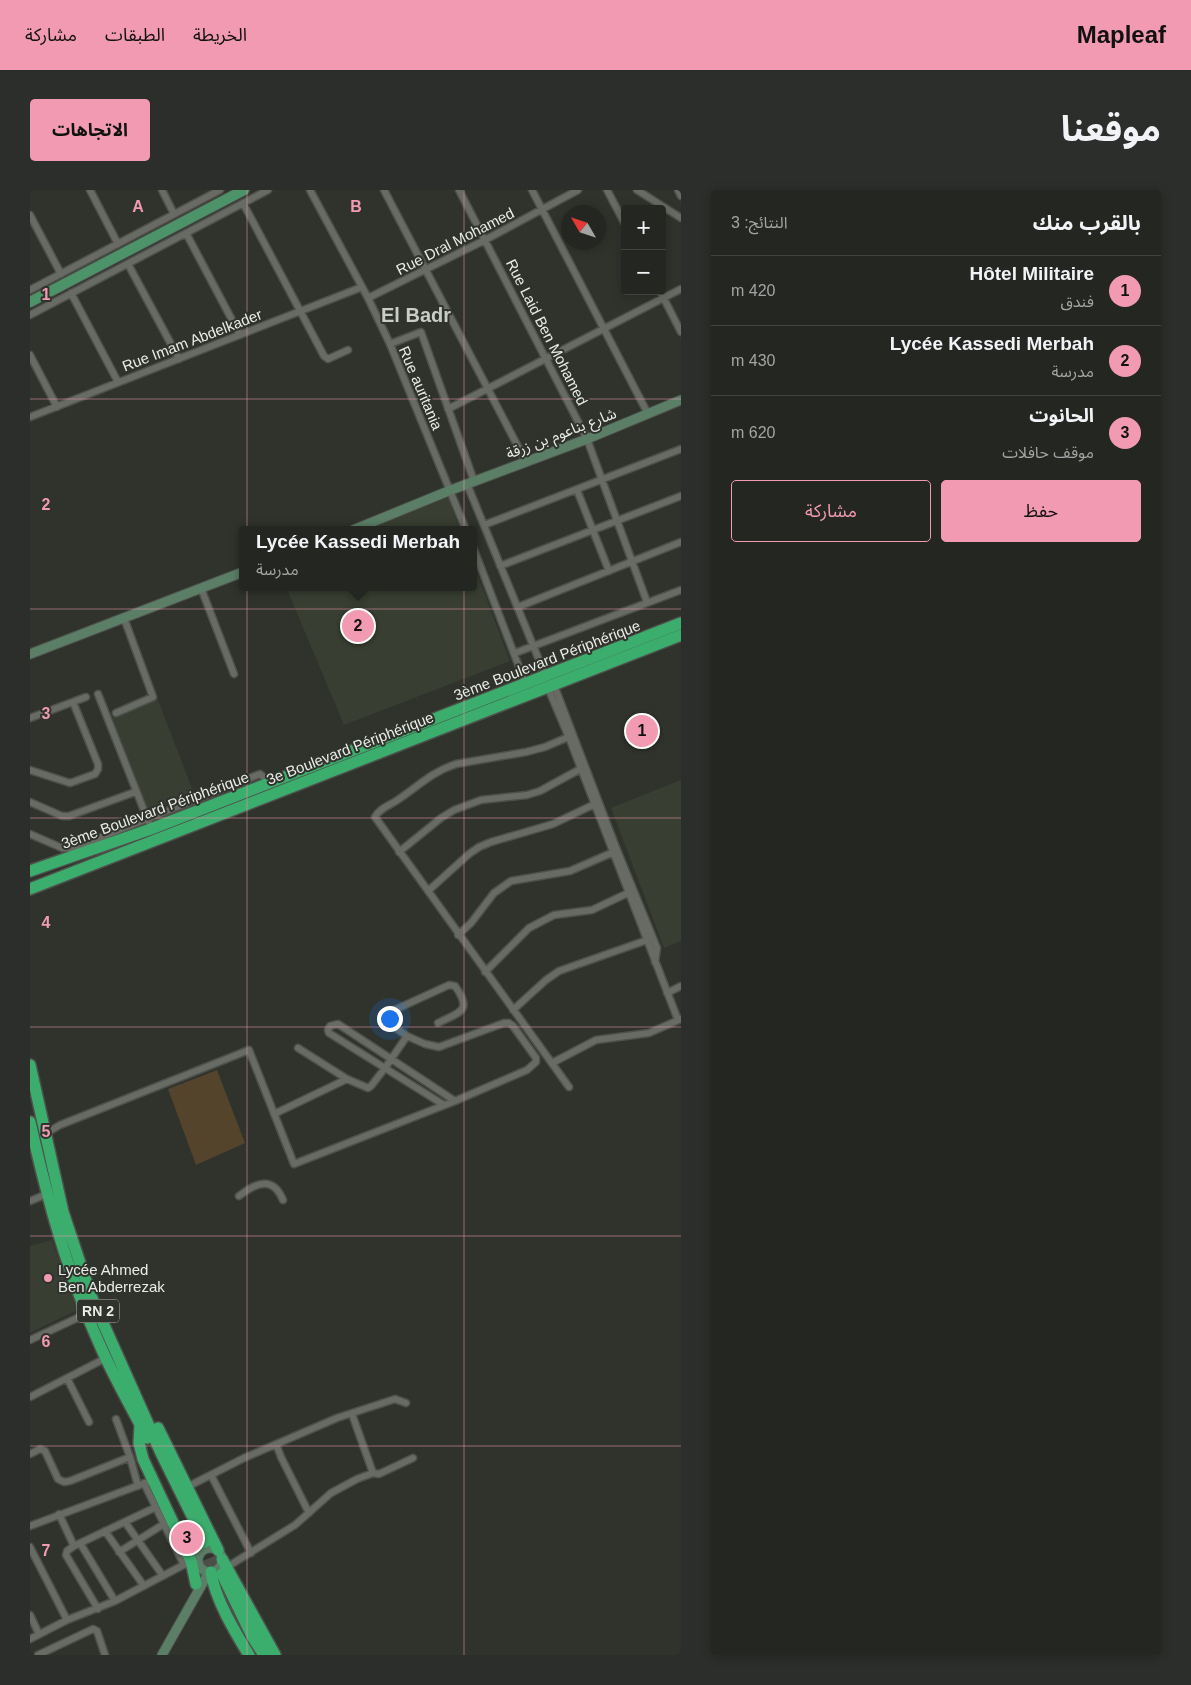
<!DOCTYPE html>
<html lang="ar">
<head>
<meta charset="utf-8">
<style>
	body { margin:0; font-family:Helvetica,"Noto Sans Arabic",sans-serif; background:#2b2e2a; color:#f1f3f6; direction:rtl }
	.controls { position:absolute; right:15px; top:15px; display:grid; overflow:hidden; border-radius:5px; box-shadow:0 2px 12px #0003 }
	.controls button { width:45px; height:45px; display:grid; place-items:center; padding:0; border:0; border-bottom:1px solid #40433f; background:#232621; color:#f1f3f6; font:25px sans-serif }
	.compass { position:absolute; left:531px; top:15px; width:45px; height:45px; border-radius:50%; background:#232621; box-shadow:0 2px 12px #0003; rotate:309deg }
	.you { position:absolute; left:359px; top:828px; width:18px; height:18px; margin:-12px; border:4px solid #fff; border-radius:50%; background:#1a73e8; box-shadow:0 0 0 8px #1a73e833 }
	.badge { display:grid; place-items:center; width:32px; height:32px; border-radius:50%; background:#f19ab1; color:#111; font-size:16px; font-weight:700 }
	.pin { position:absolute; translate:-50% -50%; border:2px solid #fff; box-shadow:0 1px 5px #0006 }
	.popup { position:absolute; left:209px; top:336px; width:238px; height:65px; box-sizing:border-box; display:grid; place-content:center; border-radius:5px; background:#232621; filter:drop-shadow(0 1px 4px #0005); font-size:16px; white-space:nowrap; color:#a3a5a5 }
	.popup b { font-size:19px; color:#f1f3f6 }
	.popup::after { content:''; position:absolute; left:50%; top:100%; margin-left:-10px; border:10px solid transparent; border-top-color:#232621 }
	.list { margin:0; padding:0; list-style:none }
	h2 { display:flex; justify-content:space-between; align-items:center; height:65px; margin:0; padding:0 20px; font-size:21px }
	h2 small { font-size:16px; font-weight:400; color:#a3a5a5 }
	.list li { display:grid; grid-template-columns:32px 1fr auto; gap:15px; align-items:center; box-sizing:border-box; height:70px; padding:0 20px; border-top:1px solid #40433f }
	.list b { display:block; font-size:19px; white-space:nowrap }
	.list p { margin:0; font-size:16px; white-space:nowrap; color:#a3a5a5 }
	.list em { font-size:16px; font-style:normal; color:#a3a5a5 }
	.actions { display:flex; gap:10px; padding:15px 20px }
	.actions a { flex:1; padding:11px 0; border:1px solid #f19ab1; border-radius:5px; text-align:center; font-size:18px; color:#f19ab1 }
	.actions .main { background:#f19ab1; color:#111 }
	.map { position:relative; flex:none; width:651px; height:1465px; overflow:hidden; direction:ltr; border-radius:5px }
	header { display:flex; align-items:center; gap:30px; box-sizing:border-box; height:70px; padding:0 25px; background:#f19ab1; color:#111 }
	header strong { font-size:24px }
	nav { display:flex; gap:28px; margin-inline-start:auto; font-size:18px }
	.intro { display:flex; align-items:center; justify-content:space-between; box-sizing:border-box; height:120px; padding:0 30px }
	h1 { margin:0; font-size:35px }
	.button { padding:12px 22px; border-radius:5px; background:#f19ab1; color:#111; font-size:18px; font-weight:700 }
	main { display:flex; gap:30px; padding:0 30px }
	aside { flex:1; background:#232621; border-radius:5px; box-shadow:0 2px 12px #0003 }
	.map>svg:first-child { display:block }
	.built { fill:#383e31 }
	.green { fill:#53442b }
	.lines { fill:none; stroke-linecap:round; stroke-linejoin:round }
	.highway-tunnel { stroke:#4b4f48; stroke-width:11; stroke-dasharray:11 5.5; stroke-linecap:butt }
	.street-casing { stroke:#4e514b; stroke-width:9 }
	.secondary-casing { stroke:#4e514b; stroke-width:11 }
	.primary-casing { stroke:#4e514b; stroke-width:12 }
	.highway-casing { stroke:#4e514b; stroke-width:14 }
	.street { stroke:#676b63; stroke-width:6 }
	.secondary { stroke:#5a7f66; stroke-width:9 }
	.primary { stroke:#4d936a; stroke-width:10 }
	.highway { stroke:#3bae6e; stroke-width:11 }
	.grid { fill:none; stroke:#f19ab1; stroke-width:1; stroke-opacity:0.55 }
	.poi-dot { fill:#f19ab1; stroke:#2f332c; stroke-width:2 }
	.labels { text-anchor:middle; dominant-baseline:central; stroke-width:4; stroke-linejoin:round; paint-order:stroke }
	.shield { fill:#2f332c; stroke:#b1b4af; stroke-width:1 }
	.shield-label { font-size:14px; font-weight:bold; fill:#e9ece7 }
	.street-label { font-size:15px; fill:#e9ece7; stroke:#2f332c }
	.poi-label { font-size:15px; fill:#e9ece7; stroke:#2f332c; text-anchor:start }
	.district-label { font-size:20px; font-weight:bold; fill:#c9cec5; stroke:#2f332c }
	.grid-label { font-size:16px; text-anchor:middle; font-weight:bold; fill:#f19ab1; stroke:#2f332c; stroke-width:4; stroke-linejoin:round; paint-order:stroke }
</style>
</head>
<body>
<header>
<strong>Mapleaf</strong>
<nav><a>الخريطة</a><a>الطبقات</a><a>مشاركة</a></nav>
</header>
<div class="intro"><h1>موقعنا</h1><a class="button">الاتجاهات</a></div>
<main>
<aside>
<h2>بالقرب منك<small>النتائج: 3</small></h2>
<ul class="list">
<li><span class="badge">1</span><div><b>Hôtel Militaire</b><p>فندق</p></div><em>420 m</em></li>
<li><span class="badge">2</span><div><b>Lycée Kassedi Merbah</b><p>مدرسة</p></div><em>430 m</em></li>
<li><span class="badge">3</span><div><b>الحانوت</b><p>موقف حافلات</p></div><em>620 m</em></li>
</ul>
<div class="actions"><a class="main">حفظ</a><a>مشاركة</a></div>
</aside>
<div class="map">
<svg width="651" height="1465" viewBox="0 0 651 1465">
	<rect width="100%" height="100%" fill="#2f332c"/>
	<path class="built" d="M418,307L430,340H334Z
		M443,373L480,471L314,535L256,397H443Z
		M128,510L163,601L119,621L82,527Z
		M651,590V751L634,758L581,618Z
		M22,1050L47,1120L0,1143V1056Z"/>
	<path class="green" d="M187,880L215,953L166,975L138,899Z"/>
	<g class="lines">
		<path class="highway-tunnel" d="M175,1352L192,1384
			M168,1355L183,1389"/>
		<g class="street-casing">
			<path id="street" d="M60,0L88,54
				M132,0L144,24
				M280,0L338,108L360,154L436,340
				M354,0L496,272
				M429,0L557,249L617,412
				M502,0L618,224
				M577,0L595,34
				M607,0L651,28
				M648,0L651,6
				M213,13L294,166L298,169L318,160
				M0,25L31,84
				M156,43L210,145
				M98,74L149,169
				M0,100L190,0
				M630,101L651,142
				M41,103L88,192
				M338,108L455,50L548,0
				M0,125L238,0
				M360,154L391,142L444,291
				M0,165L27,217
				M418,219L651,99
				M0,227L332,97
				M437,294L516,487
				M547,300L579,381
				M454,335L651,259
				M443,357L496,495
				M470,376L651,306
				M171,398L204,484
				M488,417L651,352
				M485,463L651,400
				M524,495L587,660L627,758L625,772
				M518,498L540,550L648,830
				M68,504L119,633
				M86,523L123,507L94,428
				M0,528L56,507
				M0,580L40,593L65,584L68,579V574L43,512
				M0,612L32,626H39L105,602
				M0,644L32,658L42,659L230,584L240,593
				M369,662L411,628L424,620L451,610L497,605L510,601L554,577
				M398,701L439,664L449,657L461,652L523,634L567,613
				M428,745L441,733L464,703L481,691L540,681L586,661
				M455,782L499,738L524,725L562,720L600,702
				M637,803L651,796
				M483,820L516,790L529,781L620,749
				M377,846L360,834L357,826L360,822L419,795L425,796C443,821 430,822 408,833
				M522,873L566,850L619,843L651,829
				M539,897L345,627C349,619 358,616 366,611C388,597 399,583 426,574L496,562L515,557L543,545
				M414,915L299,843L298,840L300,836L308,834L425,911
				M244,924L317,889
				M15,944L30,935L219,860L264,974L425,911L497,880L506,872V868L483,836L479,833H474L409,857L395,854L377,846L355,878L341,896L338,898L317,889L268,858
				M209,1006C227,992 243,986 253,1010
				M0,1011L17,1004
				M0,1150L56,1124
				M37,1188L59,1232
				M0,1207L76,1168
				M322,1224L343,1283
				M86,1229L100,1267L108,1296
				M246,1254L251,1267L279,1323
				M0,1264L10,1259L15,1261L28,1289L34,1292L40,1291L100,1267
				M181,1285L221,1363
				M114,1293L154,1375
				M157,1297L214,1268L307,1228L365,1209L376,1213
				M29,1324L44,1356
				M95,1332L133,1386
				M0,1336L123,1290
				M75,1341L114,1396
				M50,1353L85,1411
				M0,1357L37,1430
				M89,1362L134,1334
				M197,1377L265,1335L301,1303L327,1289L343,1283L349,1284L383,1268
				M68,1419L36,1365L37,1361L44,1356L126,1317
				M0,1425L9,1444
				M0,1449L37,1430L85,1411L161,1371
				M8,1465L63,1439L67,1441L75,1465"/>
		</g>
		<g class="secondary-casing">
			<path id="secondary" d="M323,340L421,300L557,249L651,210
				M0,464L213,382
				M168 1370a12 12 0 1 1 24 0a12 12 0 1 1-24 0Z
				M132,1465L179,1382"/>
		</g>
		<g class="primary-casing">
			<path id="primary" d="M0,112L214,0"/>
		</g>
		<g class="highway-casing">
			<path id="highway" d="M0,681L121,639L651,433
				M0,699L651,445
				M0,875L33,1022L61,1106L131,1263L175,1352
				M0,932C17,1008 37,1082 69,1153C83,1186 101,1216 117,1248
				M110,1235L109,1253L113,1269L161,1371L166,1394
				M128,1238L188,1360
				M159,1337L168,1355
				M192,1369L245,1465
				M181,1382C185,1409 205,1442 219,1465
				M192,1384L223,1448L234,1465"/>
		</g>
		<use href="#street" class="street"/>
		<use href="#secondary" class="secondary"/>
		<use href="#primary" class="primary"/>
		<use href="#highway" class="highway"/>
	</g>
	<path class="grid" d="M217,0V1465M434,0V1465M0,209H651M0,419H651M0,628H651M0,837H651M0,1046H651M0,1256H651"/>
	<circle class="poi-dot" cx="18" cy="1088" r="5"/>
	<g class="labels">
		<rect class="shield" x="47" y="1109.5" width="42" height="23" rx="4"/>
		<g class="shield-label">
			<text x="68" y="1121">RN 2</text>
		</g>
		<g class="street-label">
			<text transform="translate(425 51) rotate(-27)">Rue Dral Mohamed</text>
			<text transform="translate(517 142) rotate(63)">Rue Laid Ben Mohamed</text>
			<text transform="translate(162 150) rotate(-21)">Rue Imam Abdelkader</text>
			<text transform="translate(391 198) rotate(67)">Rue auritania</text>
			<text transform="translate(531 243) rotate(-21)">شارع بناعوم بن زرقة</text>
			<text transform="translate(517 470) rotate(-21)">3ème Boulevard Périphérique</text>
			<text transform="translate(320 558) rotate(-21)">3e Boulevard Périphérique</text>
			<text transform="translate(125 620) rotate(-20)">3ème Boulevard Périphérique</text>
		</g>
		<g class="poi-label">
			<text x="28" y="1079">Lycée Ahmed<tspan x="28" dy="17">Ben Abderrezak</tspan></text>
		</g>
		<g class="district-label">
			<text x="386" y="125">El Badr</text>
		</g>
	</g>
	<g class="grid-label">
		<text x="108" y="22">A</text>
		<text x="326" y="22">B</text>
		<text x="16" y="110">1</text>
		<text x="16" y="320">2</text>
		<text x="16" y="529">3</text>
		<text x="16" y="738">4</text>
		<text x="16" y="947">5</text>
		<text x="16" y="1157">6</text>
		<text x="16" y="1366">7</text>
	</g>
</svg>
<div class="controls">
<button>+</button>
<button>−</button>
</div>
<svg class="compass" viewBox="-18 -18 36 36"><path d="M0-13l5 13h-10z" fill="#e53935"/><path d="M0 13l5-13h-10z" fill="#a3a5a5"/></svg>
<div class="you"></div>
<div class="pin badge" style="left:612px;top:541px">1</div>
<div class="pin badge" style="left:328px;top:436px">2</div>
<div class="popup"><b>Lycée Kassedi Merbah</b>مدرسة</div>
<div class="pin badge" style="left:157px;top:1348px">3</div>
</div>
</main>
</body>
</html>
